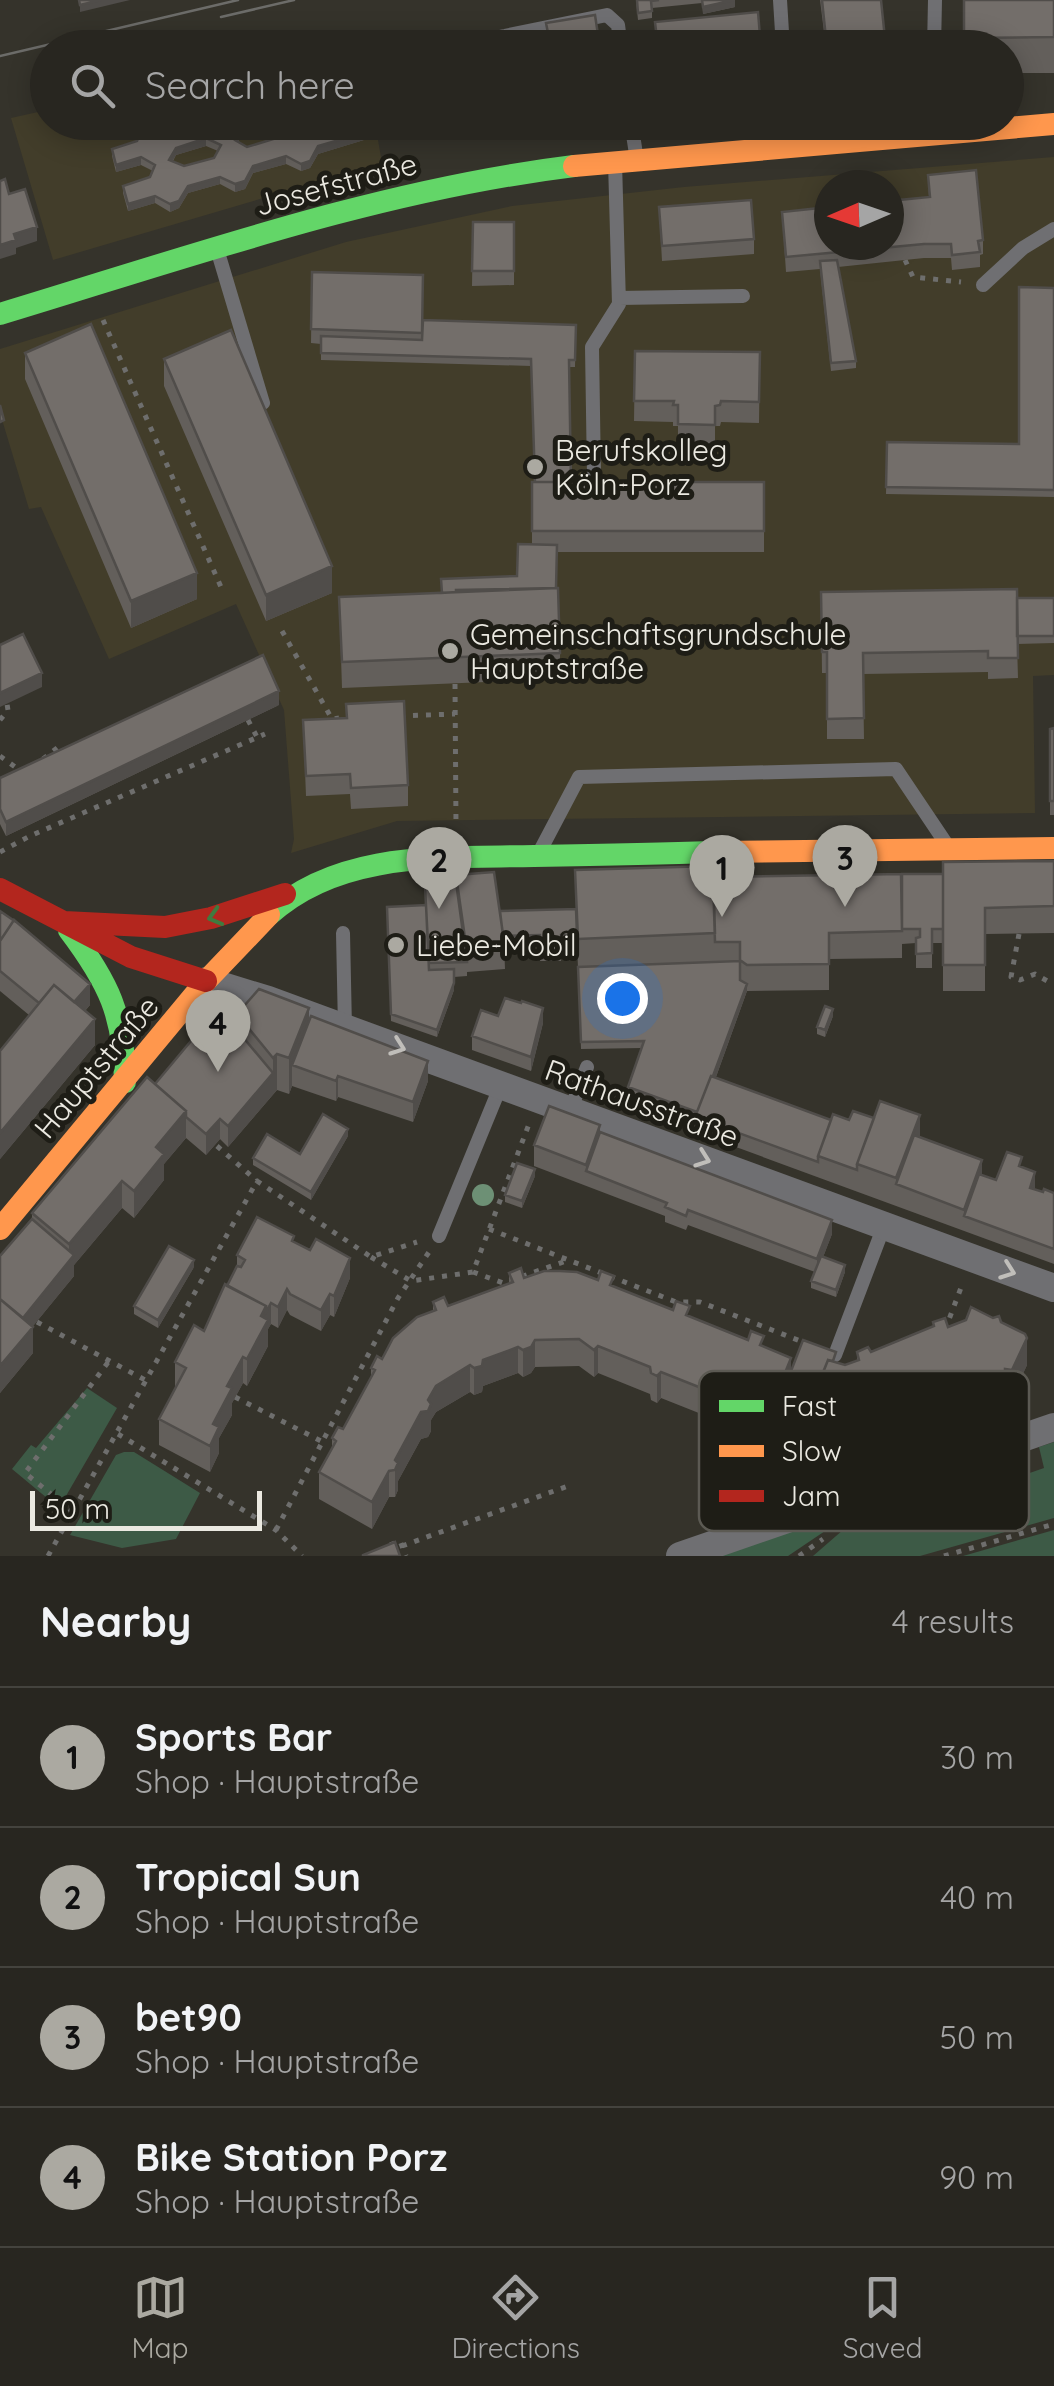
<!DOCTYPE html>
<html lang="en">
<head>
<meta charset="utf-8">
<style>
	body { margin:0; font-family:Quicksand,sans-serif; background:#302e29; color:#f1f3f6 }
	.compass { position:absolute; left:814px; top:170px; width:90px; height:90px; border-radius:50%; background:#282620; box-shadow:0 5px 25px #0003; rotate:268deg }
	.scale { position:absolute; left:30px; bottom:25px; width:232px; box-sizing:border-box; padding-left:10px; border:5px solid #ebe9e1; border-top:0; font-size:28px; line-height:35px; white-space:nowrap; color:#ebe9e1; -webkit-text-stroke:8px #1e1d16; paint-order:stroke }
	.you { position:absolute; left:622px; top:998px; width:35px; height:35px; margin:-25px; border:8px solid #fff; border-radius:50%; background:#1a73e8; box-shadow:0 0 0 15px #1a73e833 }
	.badge { display:grid; place-items:center; width:65px; height:65px; border-radius:50%; background:#aba9a1; color:#111; font-size:32px; font-weight:700 }
	.pin { position:absolute; translate:-50% -82px; filter:drop-shadow(0 2px 5px #0008) }
	.pin::after { content:''; position:absolute; top:52px; width:35px; height:30px; background:inherit; clip-path:polygon(0 0,100% 0,50% 100%) }
	.list { margin:0; padding:0; list-style:none }
	h2 { display:flex; justify-content:space-between; align-items:center; height:130px; margin:0; padding:0 40px; font-size:42px }
	h2 small { font-size:32px; font-weight:400; color:#a5a5a5 }
	.list li { display:grid; grid-template-columns:65px 1fr auto; gap:30px; align-items:center; box-sizing:border-box; height:140px; padding:0 40px; border-top:2px solid #44433e }
	.list b { display:block; font-size:38px; white-space:nowrap }
	.list p { margin:0; font-size:32px; white-space:nowrap; color:#a5a5a5 }
	.list em { font-size:32px; font-style:normal; color:#a5a5a5 }
	.icon { flex:none; width:55px; height:55px; fill:none; stroke:currentColor; stroke-width:2; stroke-linecap:round; stroke-linejoin:round }
	.map { position:relative; flex:none; width:1054px; height:1556px; overflow:hidden }
	.search { position:absolute; background:#282620; box-shadow:0 5px 25px #0003; left:30px; right:30px; top:30px; height:110px; display:flex; align-items:center; gap:25px; box-sizing:border-box; padding:0 35px; border-radius:55px; color:#a5a5a5; font-size:38px }
	.sheet { height:690px; background:#282620 }
	nav { display:flex; justify-content:space-around; align-items:center; box-sizing:border-box; height:140px; border-top:2px solid #44433e; background:#282620; font-size:28px; color:#a5a5a5 }
	nav a { display:grid; justify-items:center; gap:5px }
	nav .on { color:#aba9a1 }
	.map>svg:first-child { display:block }
	.built { fill:#423d2a; fill-rule:evenodd }
	.green { fill:#3d5a46 }
	.forest { fill:#3d5e48 }
	.lines { fill:none; stroke-linecap:round; stroke-linejoin:round }
	.path { stroke:#6e6e6d; stroke-width:5; stroke-dasharray:5 8; stroke-linecap:butt }
	.lane { stroke:#6f6f72; stroke-width:14 }
	.street { stroke:#6f6f72; stroke-width:28 }
	.fast { stroke:#63d668; stroke-width:22 }
	.slow { stroke:#ff974d; stroke-width:22 }
	.jam { stroke:#b3261e; stroke-width:22 }
	.tram { stroke:#6c6c69; stroke-width:2.5 }
	.tree { fill:#6d9075 }
	.wall { fill:#635f5b; fill-rule:evenodd }
	.shaded-wall { fill:#504d4a }
	.building { fill:#736e6a; stroke:#504d4a; stroke-width:2.5; fill-rule:evenodd }
	.oneway { stroke:#407a3f }
	.oneway2 { stroke:#c0beba }
	.poi-dot { fill:#aba9a1; stroke:#1e1d16; stroke-width:4 }
	.labels { text-anchor:middle; dominant-baseline:central; stroke-width:10; stroke-linejoin:round; paint-order:stroke }
	.street-label { font-size:30px; fill:#ebe9e1; stroke:#1e1d16 }
	.poi-label { font-size:30px; fill:#ebe9e1; stroke:#1e1d16; text-anchor:start }
	.key { fill:#1e1d16; stroke:#5c5a53; stroke-width:2.5 }
	.key-label { font-size:28px; fill:#ebe9e1 }
</style>
</head>
<body>
<div class="map">
<svg width="1054" height="1556" viewBox="0 0 1054 1556">
	<rect width="100%" height="100%" fill="#35332b"/>
	<path class="built" d="M47,110L48,122L375,123L382,163L53,260L11,118Z
		M1054,157V675L1033,676L1035,813L397,821L291,853L294,839L284,710L236,604L109,659L41,507L29,509L0,413V349L346,242L512,206L684,187ZM829,185H889V245H829Z"/>
	<path class="green" d="M87,1388L117,1408L59,1508L12,1469L31,1445L36,1448Z
		M1054,1442V1518L920,1556H813L881,1497L910,1487L919,1511L1044,1468L1039,1447Z
		M124,1452H134L200,1493L176,1539L122,1548L70,1535L116,1455Z
		M1054,1530V1556H963Z"/>
	<path class="forest" d="M799,1526L814,1531L828,1529L788,1556H709Z"/>
	<g class="lines">
		<path class="path" d="M905,260L913,277L961,282
			M103,320L221,587
			M282,631L332,719L339,718
			M455,684L456,826
			M400,716L455,714
			M0,720L8,710L7,704
			M248,720L257,737
			M0,756L22,772
			M43,759L62,744
			M0,852L30,836L265,734
			M1019,934L1011,977L1020,980L1035,974L1049,982H1054
			M217,1146L257,1181
			M489,1229L676,1302H700L808,1344
			M371,1257L411,1281L473,1272L529,1124
			M473,1272L503,1283L569,1260
			M37,1322L147,1381
			M945,1330L962,1285
			M235,1397L321,1441
			M118,1434L276,1530L302,1556
			M73,1512L25,1473L109,1361
			M276,1530L398,1298L429,1252
			M390,1545L400,1541L406,1556
			M402,1546L568,1486
			M48,1556L257,1181L371,1257L417,1242
			M799,1556L823,1539
			M944,1556L1054,1524"/>
		<path class="lane" d="M780,0L783,48
			M470,43L607,15L618,25L621,48
			M934,48L935,0
			M631,122L636,154
			M217,249L263,403
			M983,285L1023,248L1054,229
			M619,298L743,296
			M594,477L592,347L619,304L615,162
			M540,851L579,777L896,769L945,842
			M343,933L345,1028
			M570,1111L587,1067
			M439,1236L501,1085
			M835,1355L884,1226"/>
		<path class="street" d="M206,981L268,1000L1054,1288
			M680,1556L1054,1427"/>
		<path class="fast" d="M0,314C189,257 378,190 574,166
			M269,915C340,850 444,858 534,856C594,855 653,854 712,852
			M69,930C109,983 124,1015 125,1082"/>
		<path class="slow" d="M574,166L1054,124
			M712,852L1054,848
			M0,1229L206,981L269,915"/>
		<path class="jam" d="M0,889L131,957L206,981
			M64,922L165,927L211,918L285,894"/>
		<path class="tram" d="M221,17L294,0
			M0,56L238,0"/>
	</g>
	<circle class="tree" cx="483" cy="1195" r="11"/>
	<path class="wall" d="M636,0H735V7L703,14L702,3L652,8V18L638,20Z
		M820,0H881L886,48H826Z
		M964,0H1054V73H1006V48H964Z
		M152,122H304L303,124L313,128L377,136L318,154L310,168L301,171L286,164L253,173L245,189L235,192L220,184L188,193L179,208L170,212L155,203L128,211L123,193V186L150,177L153,171L141,165L116,172L112,156V149L137,141ZM274,126L285,131L280,137L247,147L238,142L241,136ZM206,146L218,151L214,158L184,166L173,161L176,155Z
		M399,122H509L402,140Z
		M928,175L983,240V254L980,255V267L952,270L951,258H924L838,267L856,361V368L831,371L820,269L786,272L782,212L929,197Z
		M659,207L754,239V254L662,261Z
		M473,222H514V285L472,286Z
		M312,272L422,328L576,325L575,367H569L571,482H764V552H557L556,588L560,653V679L342,688L339,597L441,593L517,576L532,545V482H534L531,366L321,360V344L311,343Z
		M1054,288V497L886,494L887,442L1019,444Z
		M635,351L760,352L759,423L721,422L720,426H715V445H678V426H673V422L634,421Z
		M25,353L197,599L131,628L25,379Z
		M164,359L332,593L266,621L164,386Z
		M821,592L1017,613L1054,598V643L1017,644L1018,678L988,679V672L863,674L864,739H827V673H822Z
		M279,705L6,836L0,824V778Z
		M303,720L408,785V806L351,809L350,794L306,796Z
		M1054,728V815H1050V729Z
		M1054,861V933L985,934V991H943V943H932V968H916V943L902,944V958L829,959V990L747,991L716,1077L831,1120H849L920,1137L982,1175L996,1180L1022,1168L1035,1187L1034,1189L1043,1192L1054,1193V1264L695,1132V1119L628,1094V1087L642,1048L581,1049L577,942H561V961H540V942L504,943L505,969L467,972V976L454,977V990L437,1037L391,1021L387,907L425,905L456,882V875L500,911L576,909L575,870L713,877L943,874Z
		M0,911L16,923L90,1005L85,1011L95,1045L0,1159V1177V1051L29,1015L0,991Z
		M521,1003L543,1023L531,1071L472,1050V1036L498,1016Z
		M237,1014L309,1022L428,1081L413,1122L338,1097L336,1101L292,1086L289,1094L277,1090L228,1147L220,1139L206,1155L186,1138L164,1164V1180L134,1218L122,1208L74,1265V1276L33,1326V1353L0,1393V1256L32,1219V1213L155,1084L237,1030Z
		M833,1016L825,1037L817,1034V1027Z
		M600,1132L832,1234L823,1257L845,1272L836,1297L811,1288V1281L815,1272L688,1225L686,1230L665,1222V1216L534,1166V1145Z
		M348,1136L311,1200L253,1165V1158L300,1154Z
		M535,1176L522,1208L505,1202V1195Z
		M294,1242L350,1278L334,1317L330,1315L321,1331L290,1315L287,1310L278,1328L271,1324L268,1329V1346L247,1386L243,1383L232,1403V1415L219,1438V1453L210,1472L159,1445V1419L175,1388V1362L204,1331L237,1267V1255Z
		M194,1267L158,1328L134,1314V1306Z
		M509,1273L524,1278L614,1286L764,1347L791,1370L836,1362L845,1365L857,1361V1352H871L933,1327V1322L948,1327L1001,1322L1027,1365L1012,1397L1005,1395V1401L998,1404L990,1398L957,1410L954,1419H943L906,1433L905,1437L897,1440L889,1434L856,1446L855,1455L848,1458L844,1455L839,1459L804,1446V1419L814,1395L791,1386L768,1441L736,1428L732,1432L725,1429L724,1423L661,1398L657,1403L651,1400L650,1394L598,1373L594,1377L579,1366L535,1367L531,1373L523,1377L518,1373L483,1386L482,1392L474,1395L470,1392L436,1412L431,1420V1431L428,1437L421,1439L398,1481V1490L395,1497H389L372,1529L319,1499V1472L332,1450V1438L343,1429L371,1378V1368L433,1311V1302L448,1306L509,1283Z"/>
	<path class="shaded-wall" d="M101,0H130L80,12V5Z
		M735,0V7L703,14V7Z
		M262,122H274V126L241,136L235,147V140L241,129Z
		M377,129V136L318,154L310,168L301,171V164L318,146Z
		M206,138V146L176,155L169,167V160L176,148Z
		M286,156V164L253,173L245,189L235,192V184L253,166Z
		M141,157V165L116,172V165Z
		M220,177V184L188,193L179,208L170,212V204L188,186Z
		M155,196V203L128,211V204Z
		M37,227V241L16,248V254L0,259V245L14,234Z
		M332,566V593L266,621V595Z
		M197,573V599L131,628V601Z
		M42,673V687L0,707V693Z
		M279,691V705L6,836V822Z
		M454,983V990L437,1037V1030Z
		M90,984V1005L71,1026V1005Z
		M747,984V991L700,1121V1113Z
		M309,1008V1044L292,1065V1086L289,1094V1058Z
		M543,1008V1023L531,1071V1057Z
		M833,1009V1016L825,1037V1030Z
		M95,1019V1045L0,1159V1177V1133Z
		M277,1054V1090L228,1147V1126L273,1073V1058Z
		M428,1061V1081L413,1122V1102Z
		M338,1076V1097L336,1101V1081Z
		M186,1111V1138L164,1164V1180L134,1218V1191L156,1147Z
		M920,1115V1142L896,1184V1178Z
		M220,1119V1139L206,1155V1134Z
		M600,1125V1146L586,1171V1165Z
		M348,1129V1136L311,1200V1192Z
		M982,1160V1180L964,1216V1210Z
		M535,1169V1176L522,1208V1201Z
		M1035,1172V1187L1030,1202V1188Z
		M122,1181V1208L74,1265V1276L20,1342V1321L69,1261V1244Z
		M832,1220V1234L817,1273V1259Z
		M350,1258V1278L334,1317V1296Z
		M194,1260V1267L158,1328V1320Z
		M845,1265V1272L836,1297V1290Z
		M287,1289V1310L278,1328V1307Z
		M330,1294V1315L321,1331V1310Z
		M271,1303V1324L268,1329V1346L247,1386V1359L261,1316L266,1306Z
		M33,1327V1353L0,1393V1366Z
		M1027,1338V1365L1012,1397V1370Z
		M535,1340V1367L531,1373L523,1377V1350Z
		M598,1346V1373L594,1377V1350Z
		M518,1347V1373L483,1386L482,1392L474,1395V1368L483,1360Z
		M243,1357V1383L232,1403V1415L219,1438V1453L210,1472V1446L213,1424L227,1386Z
		M791,1358V1386L768,1441V1415Z
		M470,1365V1392L436,1412L431,1420V1431L428,1437L421,1439L398,1481V1490L395,1497V1460L436,1386Z
		M1005,1369V1401L998,1404V1377Z
		M661,1372V1398L657,1403V1376Z
		M990,1372V1398L957,1410L954,1419V1392L957,1384Z
		M943,1392V1419L906,1433L905,1437L897,1440V1413L906,1406Z
		M736,1402V1428L732,1432V1405Z
		M889,1408V1434L856,1446L855,1455L848,1458V1432L856,1419Z
		M844,1428V1455L839,1459V1433Z
		M389,1471V1497L372,1529V1502Z"/>
	<path class="building" d="M79,0H101L80,5Z
		M637,0H659L651,1L652,11L638,13Z
		M702,0H734L703,7Z
		M822,0H881L886,48H827Z
		M964,0H1054V37L964,38Z
		M758,12L761,48H658L655,22Z
		M595,15L600,48H485L482,35L503,31L506,45L549,38L546,23Z
		M439,41L440,48H398Z
		M152,122H262L241,129L235,140L247,147L280,137L288,125L283,122H300L313,128L331,122H376L377,129L318,146L310,161L301,164L286,156L253,166L245,181L235,184L220,177L188,186L179,201L170,204L155,196L128,204L123,186L150,177L155,165L141,157L116,165L112,149L137,141L144,125ZM206,138L221,145L214,158L184,166L169,160L176,148Z
		M976,170L983,240L978,241L980,252L952,255L951,244H924L786,257L782,212L829,207V245H889V201L930,197L928,175Z
		M5,179L9,194L25,189L37,227L14,234L16,240L0,245V181Z
		M751,200L754,239L662,246L659,207Z
		M473,222H514V271H472Z
		M837,260L856,361L831,363L820,261Z
		M312,272L423,275L422,333L311,329Z
		M1019,287L1054,288V490L886,487L887,442L1019,444Z
		M423,320L576,325L575,360H569L571,482H535L531,359L321,353V336L422,340Z
		M91,324L197,573L131,601L25,353Z
		M231,330L332,566L266,595L164,359Z
		M635,351L760,352L759,402L721,401L720,405L715,406V425L678,424V405H673L674,401H634Z
		M0,405L4,420L0,422Z
		M532,482H764V531H532Z
		M518,544L557,545L556,588L456,590V592L442,593L441,579L517,576Z
		M558,588L560,653L342,662L339,597Z
		M1017,589L1018,658H988V651L863,653L864,718L827,719V652H822L821,592Z
		M1017,598H1054V636H1017Z
		M23,634L42,673L0,693V645Z
		M263,655L279,691L6,822L0,809V778Z
		M404,701L408,785L351,788L350,774L306,776L303,720L347,718L346,704Z
		M1054,728V801H1050V729Z
		M1054,861V906L985,908V965H943V862Z
		M713,866L715,933L578,939L575,870Z
		M494,872L505,948L467,952L456,875Z
		M901,874L902,931L829,933V964L747,965L740,960V942H715L713,877Z
		M902,874H943V929H932V953L916,954V938L920,937V929H902Z
		M456,882L467,962L429,963L425,886Z
		M426,905L429,970L454,969V983L437,1030L391,1014L387,907Z
		M576,909L577,935H561V954H540V935L503,936L500,911Z
		M0,911L16,922L14,920L0,941Z
		M14,920L90,984L74,1002L54,985L39,1003L0,971V941Z
		M740,961V980L747,984L713,1076H711L697,1112L628,1087L644,1041L581,1042L578,967Z
		M54,985L95,1019L0,1133V1051Z
		M259,989L309,1008L289,1058L277,1054L273,1058L237,1014Z
		M505,998L521,1003L522,1001L543,1008L531,1057L472,1036L481,1010L498,1016Z
		M825,1006L833,1009L825,1030L817,1027Z
		M216,1011L237,1030L273,1073L228,1126L220,1119L206,1134L186,1117V1111L155,1084Z
		M311,1016L428,1061L413,1102L338,1076L336,1081L292,1065Z
		M711,1076L831,1120L818,1156V1162L695,1117Z
		M147,1077L186,1111L156,1147L164,1154L134,1191L122,1181L69,1244L32,1213Z
		M880,1101L920,1115L896,1178L857,1164Z
		M549,1106L600,1125L586,1165L534,1145Z
		M853,1111L874,1118L857,1164V1170L818,1156L833,1114L849,1120Z
		M323,1114L348,1129L311,1192L253,1158L267,1134L300,1154Z
		M600,1132L832,1220L817,1259L688,1210L686,1216L665,1207L667,1203L586,1171Z
		M914,1135L982,1160L964,1210L896,1184Z
		M1007,1152L1022,1157L1019,1166L1035,1172L1030,1188L1043,1192L1044,1189L1054,1193V1249L964,1216L979,1174L996,1180Z
		M517,1163L535,1169L522,1201L505,1195Z
		M257,1217L294,1236L292,1241L310,1250L316,1239L350,1258L334,1296L330,1294L321,1310L290,1294L287,1289L278,1307L271,1303L266,1312V1306L227,1286L237,1266L241,1267L245,1260L237,1255Z
		M32,1219L74,1255L23,1318L0,1299V1256Z
		M169,1246L194,1260L158,1320L134,1306Z
		M821,1256L845,1265L836,1290L811,1281Z
		M521,1268L524,1278L544,1271H560L577,1272L598,1280L601,1271L614,1276L610,1285L673,1310L676,1301L690,1306L686,1315L748,1340L751,1331L764,1336L760,1345L791,1358L768,1415L736,1402L732,1405L725,1402L724,1397L661,1372L657,1376L651,1373L650,1367L598,1346L594,1350L579,1339L535,1340L531,1347L523,1350L518,1347L483,1360L482,1366L474,1368L470,1365L436,1386L428,1400L431,1404L428,1411L421,1412L395,1460L398,1463L395,1470L389,1471L372,1502L319,1472L336,1441L332,1438L338,1427L343,1429L375,1370L371,1368L377,1356L382,1359L393,1338L417,1317L436,1310L433,1302L444,1297L448,1306L513,1282L509,1273Z
		M225,1284L266,1306L261,1316L268,1320L247,1359L243,1357L227,1386L232,1388L213,1424L219,1427L210,1446L159,1419L186,1368L175,1362L194,1325L204,1331Z
		M0,1299L33,1327L0,1366Z
		M971,1307L993,1318L999,1316L1001,1322L1025,1334L1027,1338L1012,1370L1005,1369V1374L998,1377L990,1372L957,1384L954,1392H943L906,1406L905,1410L897,1413L889,1408L856,1419L855,1429L848,1432L844,1428L839,1433L804,1419L828,1360L845,1365L859,1360L857,1352L868,1347L871,1352L934,1326L933,1322L945,1318L948,1327L966,1320Z
		M803,1340L836,1352L833,1361L828,1360L819,1383L791,1371Z
		M395,1542L400,1556H363V1555Z"/>
	<defs><path id="oneway-chevron" d="M-2-3.5L2.5 0L-2 3.5" fill="none" stroke-width="1.6" stroke-linecap="round" stroke-linejoin="round" transform="scale(2.5)"/></defs>
	<use class="oneway" href="#oneway-chevron" transform="translate(215 917) rotate(164)"/>
	<g class="oneway2">
		<use href="#oneway-chevron" transform="translate(398 1047) rotate(20)"/>
		<use href="#oneway-chevron" transform="translate(703 1159) rotate(20)"/>
		<use href="#oneway-chevron" transform="translate(1008 1271) rotate(20)"/>
	</g>
	<g class="poi-dot">
		<circle cx="535" cy="467" r="10"/>
		<circle cx="450" cy="651" r="10"/>
		<circle cx="396" cy="945" r="10"/>
	</g>
	<g class="labels">
		<g class="street-label">
			<text transform="translate(336 184) rotate(-15)">Josefstraße</text>
			<text transform="translate(96 1067) rotate(-50)">Hauptstraße</text>
			<text transform="translate(642 1103) rotate(20)">Rathausstraße</text>
		</g>
		<g class="poi-label">
			<text x="555" y="450">Berufskolleg<tspan x="555" dy="34">Köln-Porz</tspan></text>
			<text x="470" y="634">Gemeinschaftsgrundschule<tspan x="470" dy="34">Hauptstraße</tspan></text>
			<text x="416" y="945">Liebe-Mobil</text>
		</g>
	</g>
	<rect x="699" y="1371" width="330" height="160" rx="15" class="key"/>
	<rect x="719" y="1400" width="45" height="12" fill="#63d668"/>
	<rect x="719" y="1445" width="45" height="12" fill="#ff974d"/>
	<rect x="719" y="1490" width="45" height="12" fill="#b3261e"/>
	<g class="key-label">
		<text x="782" y="1416">Fast</text>
		<text x="782" y="1461">Slow</text>
		<text x="782" y="1506">Jam</text>
	</g>
</svg>
<svg class="compass" viewBox="-18 -18 36 36"><path d="M0-13l5 13h-10z" fill="#e53935"/><path d="M0 13l5-13h-10z" fill="#a5a5a5"/></svg>
<div class="scale">50 m</div>
<div class="you"></div>
<div class="pin badge" style="left:722px;top:917px">1</div>
<div class="pin badge" style="left:439px;top:909px">2</div>
<div class="pin badge" style="left:845px;top:907px">3</div>
<div class="pin badge" style="left:218px;top:1072px">4</div>
<div class="search"><svg class="icon" aria-label="search" viewBox="0 0 24 24"><circle cx="10" cy="10" r="6"/><path d="M15 15l6 6"/></svg>Search here</div>
</div>
<section class="sheet">
<h2>Nearby<small>4 results</small></h2>
<ul class="list">
<li><span class="badge">1</span><div><b>Sports Bar</b><p>Shop · Hauptstraße</p></div><em>30 m</em></li>
<li><span class="badge">2</span><div><b>Tropical Sun</b><p>Shop · Hauptstraße</p></div><em>40 m</em></li>
<li><span class="badge">3</span><div><b>bet90</b><p>Shop · Hauptstraße</p></div><em>50 m</em></li>
<li><span class="badge">4</span><div><b>Bike Station Porz</b><p>Shop · Hauptstraße</p></div><em>90 m</em></li>
</ul>
</section>
<nav>
<a class="on"><svg class="icon" aria-label="map" viewBox="0 0 24 24"><path d="M3 6l6-2 6 2 6-2v14l-6 2-6-2-6 2zM9 4v14M15 6v14"/></svg>Map</a>
<a><svg class="icon" aria-label="directions" viewBox="0 0 24 24"><path d="M12 3l9 9-9 9-9-9zM9 14v-3h6M13 9l2 2-2 2"/></svg>Directions</a>
<a><svg class="icon" aria-label="saved" viewBox="0 0 24 24"><path d="M7 4h10v16l-5-4-5 4z"/></svg>Saved</a>
</nav>
</body>
</html>
